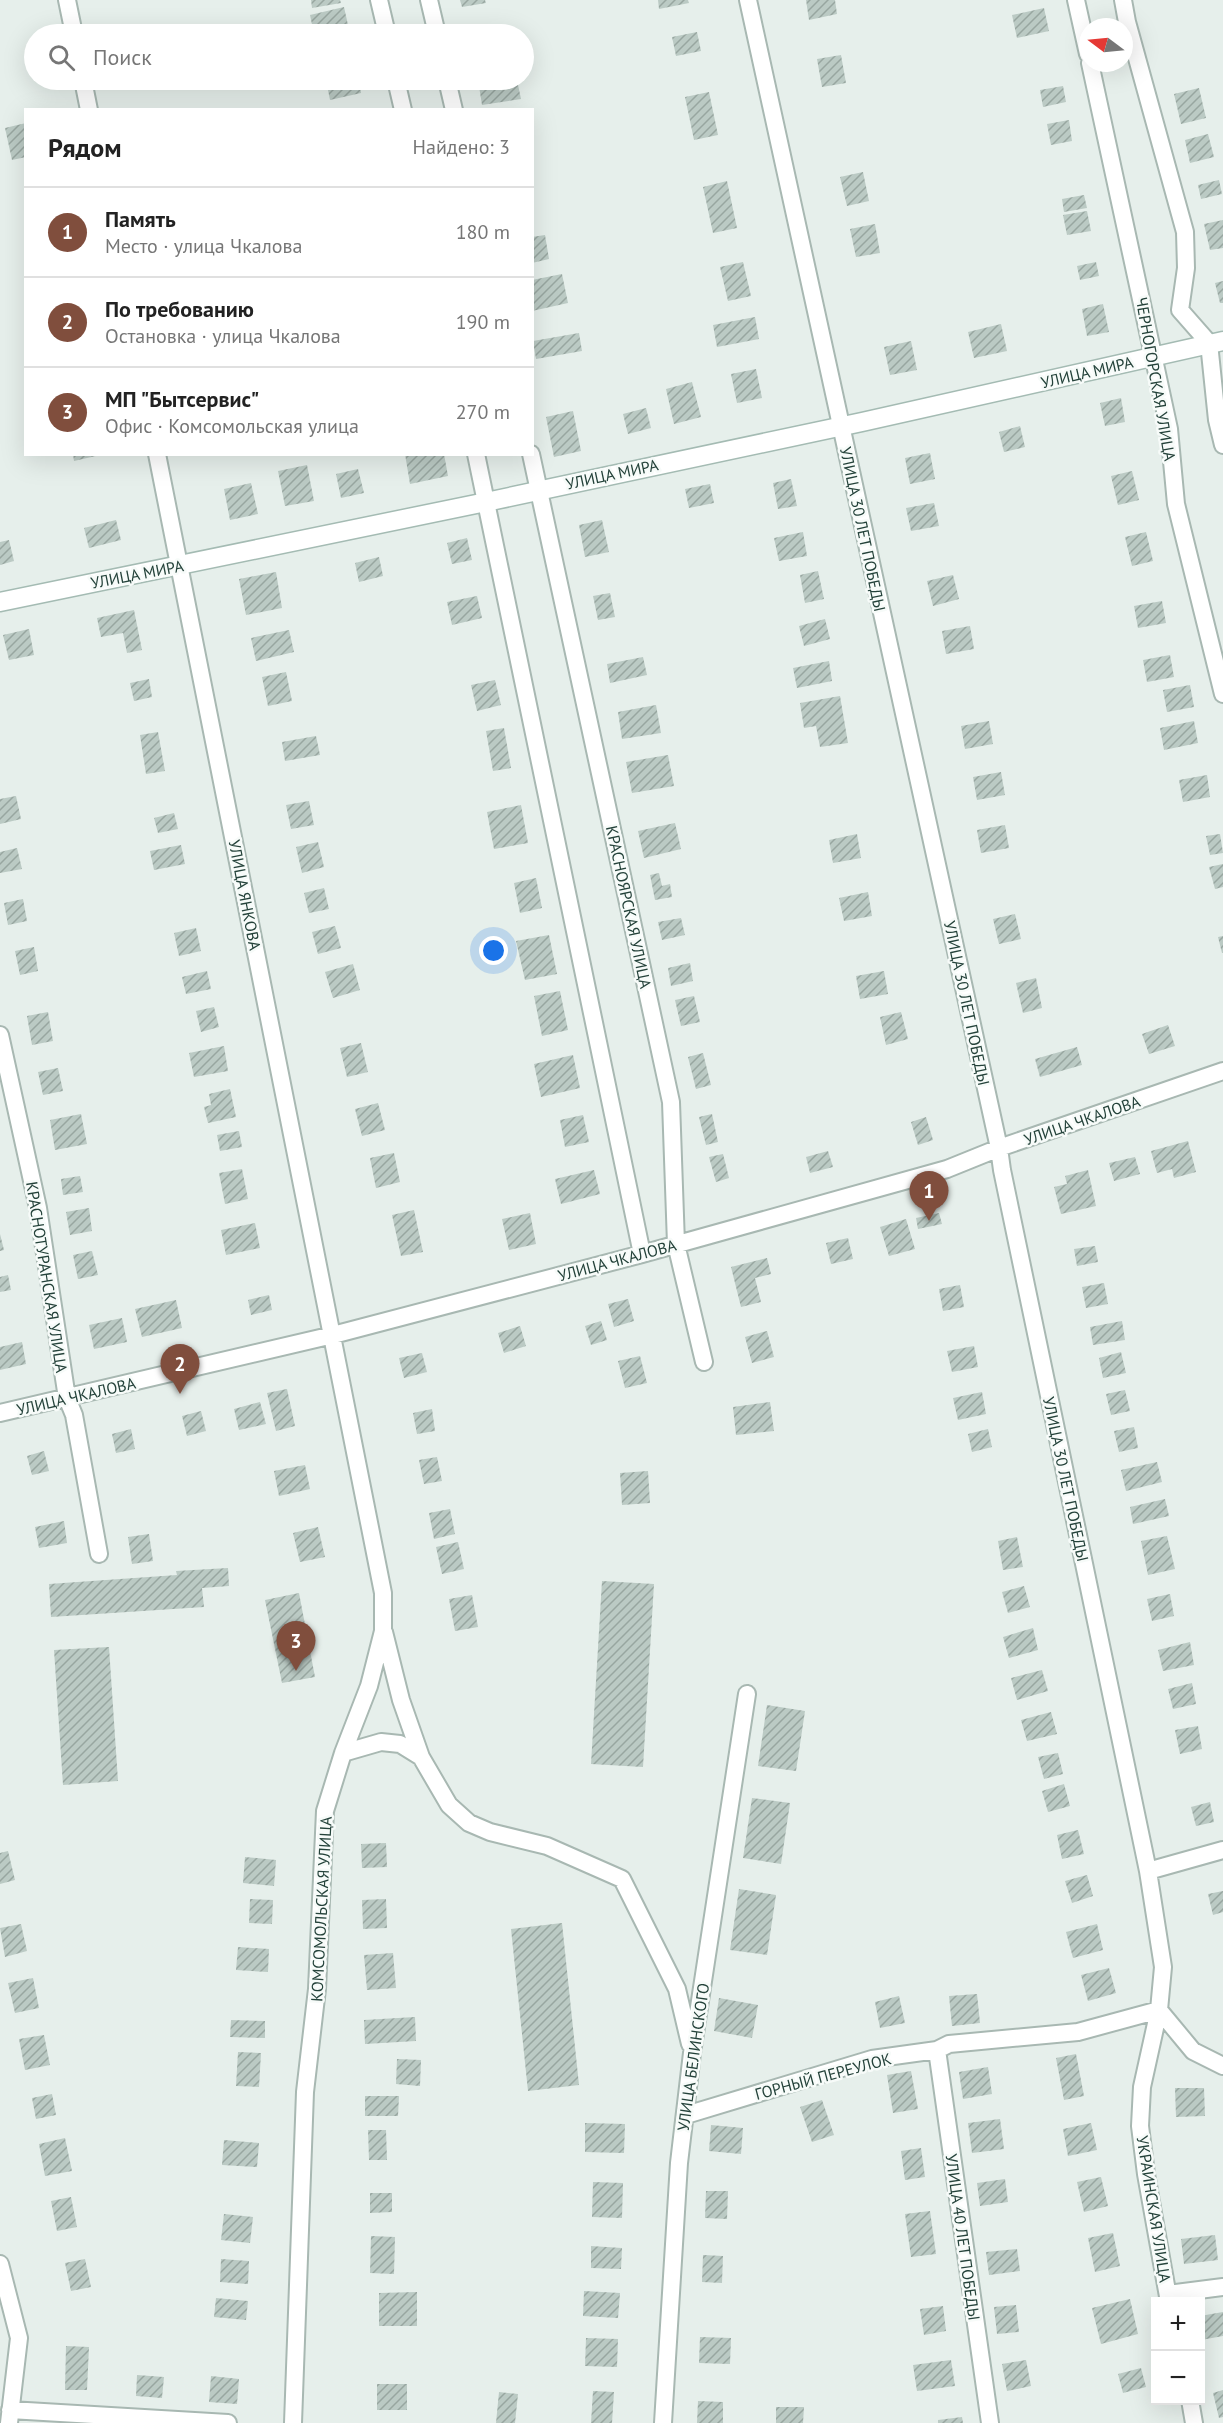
<!DOCTYPE html>
<html lang="ru">
<head>
<meta charset="utf-8">
<style>
	body { margin:0; font-family:"PT Sans",sans-serif; background:#f6f6f6; color:#222 }
	.controls { position:absolute; right:18px; bottom:18px; display:grid; overflow:hidden; border-radius:0px; box-shadow:0 6px 24px #0002 }
	.controls button { width:54px; height:54px; display:grid; place-items:center; padding:0; border:0; border-bottom:2px solid #e0e0e0; background:#fff; color:#222; font:30px sans-serif }
	.compass { position:absolute; left:1079px; top:18px; width:54px; height:54px; border-radius:50%; background:#fff; box-shadow:0 6px 24px #0002; rotate:286deg }
	.you { position:absolute; left:494px; top:951px; width:21px; height:21px; margin:-15px; border:4px solid #fff; border-radius:50%; background:#1a73e8; box-shadow:0 0 0 9px #1a73e833 }
	.badge { display:grid; place-items:center; width:39px; height:39px; border-radius:50%; background:#804e3d; color:#fff; font-size:20px; font-weight:700 }
	.pin { position:absolute; translate:-50% -50px; filter:drop-shadow(0 2px 3px #0008) }
	.pin::after { content:''; position:absolute; top:32px; width:21px; height:18px; background:inherit; clip-path:polygon(0 0,100% 0,50% 100%) }
	.list { margin:0; padding:0; list-style:none }
	h2 { display:flex; justify-content:space-between; align-items:center; height:78px; margin:0; padding:0 24px; font-size:26px }
	h2 small { font-size:20px; font-weight:400; color:#767676 }
	.list li { display:grid; grid-template-columns:39px 1fr auto; gap:18px; align-items:center; box-sizing:border-box; height:90px; padding:0 24px; border-top:2px solid #e0e0e0 }
	.list b { display:block; font-size:22px; white-space:nowrap }
	.list p { margin:0; font-size:20px; white-space:nowrap; color:#767676 }
	.list em { font-size:20px; font-style:normal; color:#767676 }
	.icon { flex:none; width:33px; height:33px; fill:none; stroke:currentColor; stroke-width:2; stroke-linecap:round; stroke-linejoin:round }
	.map { position:relative; flex:none; width:1223px; height:2423px; overflow:hidden }
	.search { position:absolute; background:#fff; box-shadow:0 6px 24px #0002; left:24px; top:24px; width:510px; height:66px; display:flex; align-items:center; gap:15px; box-sizing:border-box; padding:0 21px; border-radius:33px; color:#767676; font-size:22px }
	.panel { position:absolute; background:#fff; box-shadow:0 6px 24px #0002; left:24px; top:108px; width:510px; height:348px; border-radius:0px }
	.map>svg:first-child { display:block }
	.building { fill:url(#building-hatch) }
	.lines { fill:none; stroke-linecap:round; stroke-linejoin:round }
	.minor-casing { stroke:#a8b8b2; stroke-width:20 }
	.secondary-casing { stroke:#a4bbb3; stroke-width:21 }
	.minor { stroke:#fff; stroke-width:16 }
	.secondary { stroke:#fff; stroke-width:18 }
	.labels { text-anchor:middle; dominant-baseline:central; stroke-width:5; stroke-linejoin:round; paint-order:stroke }
	.street-label { font-size:16px; fill:#24423a; stroke:#f7fbf9 }
</style>
</head>
<body>
<div class="map">
<svg width="1223" height="2423" viewBox="0 0 1223 2423">
	<defs>
		<pattern id="building-hatch" width="6" height="6" patternUnits="userSpaceOnUse" patternTransform="scale(1.5)"><rect width="6" height="6" fill="#bbcac4"/><path d="M-1 1l2-2M0 6l6-6M5 7l2-2" fill="none" stroke="#98a6a0"/></pattern>
	</defs>
	<rect width="100%" height="100%" fill="#e6efeb"/>
	<path class="building" d="M311,0H340L341,3L312,8Z
		M460,0H485L486,3L462,7Z
		M658,0H688L689,3L659,9Z
		M806,0H835L837,14L809,20Z
		M344,7L350,34H314L310,15Z
		M1044,8L1049,31L1017,38L1012,15Z
		M496,28L497,34H471V33Z
		M697,32L701,51L676,56L672,37Z
		M841,55L846,83L822,87L817,59Z
		M326,80H359L361,93L330,100Z
		M478,80H517L521,99L482,105Z
		M1063,86L1066,102L1043,107L1040,90Z
		M1199,88L1206,118L1181,124L1174,94Z
		M709,92L718,135L694,140L685,97Z
		M1069,120L1072,141L1051,145L1047,124Z
		M26,123V157L12,160L5,128Z
		M1208,134L1214,157L1190,163L1185,140Z
		M863,172L869,201L847,206L840,177Z
		M1219,180L1222,194L1201,199L1198,185Z
		M727,181L737,228L713,233L703,187Z
		M1084,195L1087,208L1064,212L1062,199Z
		M1087,211L1091,231L1067,235L1063,215Z
		M1223,220V248L1210,250L1204,224Z
		M875,224L880,253L856,257L850,229Z
		M545,235L549,259L532,263V237Z
		M743,262L751,296L728,301L720,267Z
		M1096,262L1099,276L1080,280L1077,266Z
		M562,274L568,303L532,311V280Z
		M1223,281V303H1220L1215,283Z
		M1103,304L1109,332L1087,336L1082,309Z
		M755,317L759,339L717,347L713,325Z
		M1001,324L1007,351L974,358L968,332Z
		M579,333L582,351L536,359L533,341Z
		M911,341L917,370L890,375L884,347Z
		M756,369L762,398L737,403L731,374Z
		M692,382L701,417L674,424L666,389Z
		M1121,398L1125,422L1105,426L1100,403Z
		M646,408L651,428L628,434L623,414Z
		M573,411L581,451L554,457L546,417Z
		M1020,426L1025,447L1004,452L999,432Z
		M930,453L935,479L910,484L905,458Z
		M73,454H100V455L74,461Z
		M405,454H444L448,476L410,484Z
		M307,465L314,501L285,506L278,471Z
		M358,469L364,493L341,498L336,474Z
		M1132,471L1139,500L1118,505L1111,476Z
		M791,479L797,506L778,509L773,483Z
		M251,483L258,514L230,520L224,489Z
		M710,484L714,503L689,508L685,489Z
		M934,503L939,526L911,531L906,508Z
		M116,520L121,540L89,548L84,528Z
		M602,520L609,552L585,557L579,525Z
		M803,532L807,556L779,561L774,538Z
		M1146,532L1153,561L1132,566L1125,537Z
		M467,538L472,560L452,564L447,543Z
		M9,540L14,561L0,565V542Z
		M379,557L383,576L359,582L355,563Z
		M818,571L824,599L805,603L800,575Z
		M276,572L282,608L246,615L239,579Z
		M953,575L959,599L933,606L927,581Z
		M610,593L615,617L598,620L593,596Z
		M477,596L482,618L452,625L447,602Z
		M1162,601L1166,623L1138,628L1134,606Z
		M134,610L142,650L127,653L123,633L101,637L97,618Z
		M825,619L830,639L804,646L799,626Z
		M970,626L974,649L946,654L942,631Z
		M29,629L34,655L9,660L3,635Z
		M289,630L294,652L256,661L251,638Z
		M1170,655L1174,677L1147,682L1143,660Z
		M643,657L647,675L610,683L607,664Z
		M829,661L832,681L797,688L793,668Z
		M286,672L292,701L268,706L262,677Z
		M149,679L152,697L134,701L130,683Z
		M495,680L501,705L477,711L471,685Z
		M1190,685L1194,707L1167,712L1163,690Z
		M840,696L848,743L820,747L816,726L804,728L800,703Z
		M656,705L661,733L622,739L618,712Z
		M989,721L993,744L965,749L961,726Z
		M1194,721L1198,743L1164,750L1160,728Z
		M504,728L511,768L493,771L486,731Z
		M158,732L165,771L146,774L140,735Z
		M316,736L320,755L285,761L282,742Z
		M668,755L674,786L632,793L626,762Z
		M1001,772L1005,795L977,800L973,777Z
		M1207,775L1210,797L1183,802L1179,780Z
		M16,796L21,819L0,824V799Z
		M309,801L314,825L291,829L286,805Z
		M521,805L528,843L494,849L487,812Z
		M174,813L178,829L158,833L154,818Z
		M675,823L681,849L644,858L638,831Z
		M1005,825L1009,848L981,853L977,830Z
		M857,834L861,858L833,863L829,840Z
		M1220,834L1223,853L1210,855L1206,836Z
		M318,842L324,867L302,873L296,847Z
		M181,845L185,864L154,870L150,851Z
		M17,848L22,869L0,873V852Z
		M1223,864V887L1215,889L1209,867Z
		M659,873L662,886L670,884L672,897L655,900L650,875Z
		M536,878L542,908L520,913L514,883Z
		M324,888L329,909L309,913L304,893Z
		M868,892L872,916L844,921L839,898Z
		M23,899L27,921L8,925L4,903Z
		M1015,914L1021,939L999,944L993,919Z
		M681,918L685,935L662,940L658,922Z
		M335,926L341,948L318,954L312,932Z
		M196,928L201,951L179,956L174,933Z
		M549,935L557,974L525,980L516,941Z
		M1223,936V953H1222L1218,937Z
		M34,947L38,971L20,975L15,951Z
		M690,963L693,981L671,986L668,968Z
		M353,964L360,990L333,998L325,972Z
		M207,971L211,989L186,994L182,977Z
		M884,971L888,994L860,999L856,976Z
		M1036,978L1042,1008L1023,1013L1016,983Z
		M560,991L568,1030L542,1036L534,996Z
		M694,996L700,1022L681,1026L675,1000Z
		M214,1007L219,1027L201,1032L196,1011Z
		M48,1012L53,1041L32,1045L27,1016Z
		M901,1012L908,1039L886,1045L880,1017Z
		M1168,1025L1175,1046L1149,1054L1142,1034Z
		M361,1043L368,1072L347,1077L340,1048Z
		M224,1046L228,1071L194,1077L189,1053Z
		M1077,1047L1082,1065L1040,1077L1035,1059Z
		M703,1053L711,1085L696,1089L688,1057Z
		M573,1055L580,1088L541,1097L534,1064Z
		M58,1068L63,1091L43,1095L38,1072Z
		M230,1089L236,1117L208,1123L204,1107L211,1105L209,1094Z
		M378,1103L385,1130L362,1136L355,1109Z
		M81,1114L87,1144L55,1150L50,1120Z
		M712,1114L718,1142L706,1145L699,1117Z
		M583,1115L589,1142L565,1147L560,1120Z
		M926,1117L933,1140L918,1145L911,1122Z
		M239,1131L242,1147L220,1151L217,1135Z
		M1188,1141L1196,1172L1174,1178L1172,1169L1157,1173L1151,1151Z
		M828,1151L833,1167L810,1173L806,1157Z
		M394,1153L400,1182L376,1188L370,1158Z
		M723,1154L729,1178L716,1182L709,1157Z
		M1135,1157L1140,1174L1114,1181L1109,1163Z
		M242,1169L248,1199L225,1204L219,1173Z
		M594,1170L600,1194L561,1204L555,1179Z
		M1088,1170L1096,1206L1061,1214L1054,1187L1067,1184L1065,1176Z
		M80,1176L83,1192L63,1195L61,1179Z
		M89,1208L92,1231L70,1235L66,1212Z
		M414,1210L423,1252L401,1256L392,1215Z
		M530,1213L536,1244L509,1250L502,1219Z
		M939,1213L942,1224L918,1229L916,1218Z
		M906,1219L915,1249L889,1256L880,1227Z
		M255,1223L260,1248L226,1255L221,1230Z
		M0,1234L4,1250L0,1251Z
		M848,1238L853,1259L831,1264L826,1243Z
		M1095,1246L1098,1262L1077,1266L1074,1249Z
		M92,1251L98,1275L78,1279L73,1255Z
		M767,1258L771,1274L755,1278L761,1302L741,1307L731,1267Z
		M8,1275L11,1290L0,1292V1277Z
		M1104,1283L1108,1304L1086,1308L1082,1287Z
		M960,1285L964,1307L943,1311L939,1289Z
		M269,1295L272,1310L251,1315L248,1300Z
		M628,1299L634,1321L614,1327L608,1304Z
		M176,1300L182,1328L142,1337L135,1309Z
		M122,1318L127,1342L94,1349L89,1325Z
		M601,1321L607,1340L591,1345L585,1326Z
		M1122,1321L1125,1340L1093,1345L1090,1327Z
		M520,1326L526,1346L504,1353L498,1333Z
		M767,1331L774,1357L752,1363L745,1337Z
		M22,1342L26,1364L0,1370V1347Z
		M974,1346L978,1367L952,1372L947,1351Z
		M1121,1352L1126,1373L1103,1378L1099,1358Z
		M422,1353L427,1372L404,1378L399,1358Z
		M640,1356L647,1383L625,1388L618,1361Z
		M287,1389L295,1426L276,1431L267,1393Z
		M1125,1390L1130,1411L1111,1415L1106,1394Z
		M982,1392L986,1414L958,1420L953,1398Z
		M260,1402L266,1424L239,1430L234,1409Z
		M770,1402L774,1431L736,1435L733,1407Z
		M432,1409L435,1431L417,1434L413,1413Z
		M201,1411L206,1431L187,1436L182,1416Z
		M1134,1427L1138,1448L1119,1452L1114,1431Z
		M131,1429L135,1449L116,1453L112,1434Z
		M988,1429L992,1447L972,1452L968,1434Z
		M44,1451L49,1471L32,1475L27,1456Z
		M437,1457L442,1481L424,1484L419,1460Z
		M1157,1462L1162,1482L1126,1491L1121,1470Z
		M305,1465L310,1489L279,1496L274,1471Z
		M648,1471L650,1503L622,1505L620,1473Z
		M1165,1499L1169,1516L1133,1524L1130,1507Z
		M450,1509L455,1534L434,1539L429,1513Z
		M64,1521L67,1543L39,1548L35,1527Z
		M318,1527L325,1557L300,1562L293,1533Z
		M149,1534L153,1561L132,1564L128,1537Z
		M1167,1536L1175,1569L1148,1575L1141,1541Z
		M1017,1537L1023,1567L1003,1570L998,1541Z
		M458,1542L464,1569L442,1574L436,1547Z
		M228,1568L229,1586L202,1588L204,1607L51,1617L49,1584L177,1575L176,1571Z
		M602,1581L654,1584L643,1767L591,1764Z
		M1024,1586L1030,1607L1008,1613L1002,1592Z
		M299,1593L315,1677L282,1683L265,1600Z
		M1170,1594L1174,1616L1152,1621L1147,1599Z
		M472,1595L478,1627L455,1631L449,1599Z
		M1033,1628L1038,1650L1009,1658L1003,1637Z
		M1190,1642L1194,1665L1163,1671L1158,1650Z
		M109,1647L118,1781L63,1785L54,1650Z
		M1042,1670L1048,1691L1017,1700L1011,1678Z
		M1192,1683L1196,1704L1173,1709L1168,1689Z
		M767,1705L805,1711L796,1771L758,1766Z
		M1051,1712L1057,1734L1027,1741L1021,1720Z
		M1198,1726L1202,1749L1180,1754L1175,1730Z
		M1058,1753L1063,1774L1044,1779L1038,1757Z
		M1064,1784L1070,1806L1048,1812L1042,1791Z
		M752,1798L790,1803L781,1864L743,1858Z
		M1210,1802L1214,1822L1196,1826L1191,1807Z
		M1078,1830L1084,1854L1062,1859L1057,1835Z
		M386,1843L387,1867L362,1868L361,1844Z
		M8,1851L15,1880L0,1884V1853Z
		M245,1857L276,1860L274,1886L243,1883Z
		M1087,1875L1093,1896L1072,1903L1065,1881Z
		M739,1889L776,1895L767,1955L730,1950Z
		M1223,1891V1912L1213,1915L1208,1894Z
		M250,1899L273,1900L272,1924L249,1923Z
		M386,1899L387,1928L363,1929L362,1900Z
		M562,1923L579,2085L528,2091L511,1929Z
		M21,1924L27,1951L5,1957L0,1928Z
		M1097,1924L1103,1950L1073,1958L1066,1932Z
		M238,1947L269,1949L268,1972L236,1970Z
		M393,1953L396,1988L367,1990L364,1955Z
		M1109,1968L1116,1993L1088,2001L1081,1975Z
		M33,1978L39,2008L15,2013L8,1983Z
		M977,1994L980,2023L952,2026L949,1996Z
		M899,1996L905,2023L880,2028L875,2002Z
		M719,1998L758,2005L752,2038L714,2031Z
		M415,2017L416,2041L365,2044L364,2020Z
		M231,2020L265,2021V2038L230,2037Z
		M44,2035L50,2065L25,2070L19,2039Z
		M238,2052L261,2053L259,2087L236,2086Z
		M1076,2054L1084,2096L1064,2100L1056,2058Z
		M397,2059L421,2060L420,2086L396,2084Z
		M988,2067L992,2094L963,2099L959,2072Z
		M911,2071L918,2109L893,2113L887,2075Z
		M1175,2088H1204L1205,2116L1176,2117Z
		M52,2094L56,2115L36,2119L32,2098Z
		M365,2096H399L398,2116H365Z
		M822,2100L834,2135L812,2142L800,2107Z
		M1000,2119L1004,2149L972,2153L968,2123Z
		M585,2123L625,2124L624,2153L585,2152Z
		M1091,2123L1097,2150L1068,2156L1063,2129Z
		M711,2125L743,2128L741,2154L709,2151Z
		M368,2130H386L387,2160H369Z
		M65,2138L72,2171L45,2176L39,2144Z
		M224,2140L259,2143L257,2167L222,2165Z
		M921,2148L925,2177L905,2180L901,2151Z
		M1101,2177L1108,2206L1084,2212L1077,2182Z
		M1005,2179L1008,2202L980,2206L977,2183Z
		M593,2182L623,2183L622,2218L592,2217Z
		M706,2191H728L727,2219L705,2218Z
		M370,2193H392V2212L370,2213Z
		M71,2197L77,2227L57,2231L51,2201Z
		M930,2211L936,2254L911,2257L905,2214Z
		M224,2214L253,2217L250,2243L221,2240Z
		M1113,2233L1120,2266L1095,2272L1088,2238Z
		M1215,2235L1218,2260L1184,2264L1181,2239Z
		M371,2236L395,2237L394,2274L370,2273Z
		M591,2246L622,2248L621,2269L591,2268Z
		M1017,2249L1020,2271L989,2275L986,2252Z
		M703,2255L723,2256L722,2283L702,2282Z
		M85,2259L91,2287L71,2291L65,2263Z
		M221,2259L249,2261L248,2284L220,2282Z
		M584,2291L620,2293L618,2318L583,2316Z
		M417,2292V2326H379V2293Z
		M216,2298L248,2301L246,2320L214,2317Z
		M1130,2299L1138,2334L1101,2344L1092,2308Z
		M1016,2305L1019,2332L997,2334L994,2307Z
		M943,2306L946,2331L924,2335L920,2309Z
		M1223,2312V2336L1201,2340L1200,2316Z
		M700,2337L731,2338L730,2364L699,2363Z
		M586,2338L618,2339L617,2367L585,2366Z
		M66,2346L89,2347L87,2390H65Z
		M951,2360L955,2386L917,2391L913,2365Z
		M1026,2360L1031,2386L1007,2391L1002,2364Z
		M1141,2368L1146,2387L1123,2393L1118,2374Z
		M137,2375L164,2377L162,2398L136,2396Z
		M211,2376L239,2379L237,2404L209,2402Z
		M377,2384H407V2410H377Z
		M1223,2390V2417L1219,2418L1213,2393Z
		M593,2391L614,2392L612,2423H591Z
		M499,2392L518,2394L515,2423H496Z
		M698,2401L723,2402V2423H697Z
		M776,2407H804L803,2423H776Z
		M962,2417L963,2423H938V2420Z"/>
	<g class="lines">
		<g class="minor-casing">
			<path id="minor" d="M67,0L74,34
				M379,0L387,34
				M429,0L437,34
				M748,0L999,1148L1002,1170L1148,1871L1163,1967L1159,2010L1142,2087L1140,2126L1146,2174L1169,2302
				M1076,0L1088,54
				M1123,0L1127,22L1185,232L1186,268L1180,310L1209,343L1217,420L1223,445
				M1090,63L1169,429L1176,504L1223,694
				M83,80L89,110
				M396,80L403,110
				M447,80L454,110
				M157,454L383,1593V1631L369,1686L343,1753L325,1811L317,1989L305,2092L293,2423
				M476,454L642,1254
				M531,454L671,1102L676,1244L704,1362
				M0,1035L38,1208L67,1398L74,1415L99,1554
				M0,1413L333,1335L642,1254L947,1169L999,1148L1223,1071
				M384,1632L401,1700L421,1757L449,1805L469,1823L490,1832L547,1846L622,1879L677,1989L690,2044
				M343,1753L381,1742L400,1744L421,1757
				M1148,1871L1223,1850
				M937,2050L990,2423
				M686,2115L872,2059L937,2050L949,2044L1078,2032L1159,2010L1193,2051L1223,2066
				M0,2264L19,2338L9,2423
				M1168,2294L1223,2287
				M1190,2400L1194,2423
				M10,2410L228,2423
				M663,2423L679,2163L692,2053L747,1694"/>
		</g>
		<g class="secondary-casing">
			<path id="secondary" d="M0,602L486,502L862,422L1223,341"/>
		</g>
		<use href="#minor" class="minor"/>
		<use href="#secondary" class="secondary"/>
	</g>
	<g class="labels">
		<g class="street-label">
			<text transform="translate(1087 372) rotate(-13)">УЛИЦА МИРА</text>
			<text transform="translate(1156 379) rotate(80)">ЧЕРНОГОРСКАЯ УЛИЦА</text>
			<text transform="translate(612 474) rotate(-12)">УЛИЦА МИРА</text>
			<text transform="translate(863 529) rotate(78)">УЛИЦА 30 ЛЕТ ПОБЕДЫ</text>
			<text transform="translate(137 574) rotate(-11)">УЛИЦА МИРА</text>
			<text transform="translate(245 895) rotate(79)">УЛИЦА ЯНКОВА</text>
			<text transform="translate(629 907) rotate(78)">КРАСНОЯРСКАЯ УЛИЦА</text>
			<text transform="translate(967 1003) rotate(78)">УЛИЦА 30 ЛЕТ ПОБЕДЫ</text>
			<text transform="translate(1082 1120) rotate(-19)">УЛИЦА ЧКАЛОВА</text>
			<text transform="translate(617 1260) rotate(-15)">УЛИЦА ЧКАЛОВА</text>
			<text transform="translate(47 1277) rotate(81)">КРАСНОТУРАНСКАЯ УЛИЦА</text>
			<text transform="translate(76 1396) rotate(-13)">УЛИЦА ЧКАЛОВА</text>
			<text transform="translate(1066 1479) rotate(78)">УЛИЦА 30 ЛЕТ ПОБЕДЫ</text>
			<text transform="translate(321 1909) rotate(-87)">КОМСОМОЛЬСКАЯ УЛИЦА</text>
			<text transform="translate(693 2057) rotate(-82)">УЛИЦА БЕЛИНСКОГО</text>
			<text transform="translate(823 2076) rotate(-15)">ГОРНЫЙ ПЕРЕУЛОК</text>
			<text transform="translate(1154 2209) rotate(81)">УКРАИНСКАЯ УЛИЦА</text>
			<text transform="translate(963 2237) rotate(82)">УЛИЦА 40 ЛЕТ ПОБЕДЫ</text>
		</g>
	</g>
</svg>
<div class="controls">
<button>+</button>
<button>−</button>
</div>
<svg class="compass" viewBox="-18 -18 36 36"><path d="M0-13l5 13h-10z" fill="#e53935"/><path d="M0 13l5-13h-10z" fill="#767676"/></svg>
<div class="you"></div>
<div class="pin badge" style="left:929px;top:1221px">1</div>
<div class="pin badge" style="left:180px;top:1394px">2</div>
<div class="pin badge" style="left:296px;top:1671px">3</div>
<div class="search"><svg class="icon" aria-label="search" viewBox="0 0 24 24"><circle cx="10" cy="10" r="6"/><path d="M15 15l6 6"/></svg>Поиск</div>
<section class="panel">
<h2>Рядом<small>Найдено: 3</small></h2>
<ul class="list">
<li><span class="badge">1</span><div><b>Память</b><p>Место · улица Чкалова</p></div><em>180 m</em></li>
<li><span class="badge">2</span><div><b>По требованию</b><p>Остановка · улица Чкалова</p></div><em>190 m</em></li>
<li><span class="badge">3</span><div><b>МП &quot;Бытсервис&quot;</b><p>Офис · Комсомольская улица</p></div><em>270 m</em></li>
</ul>
</section>
</div>
</body>
</html>
